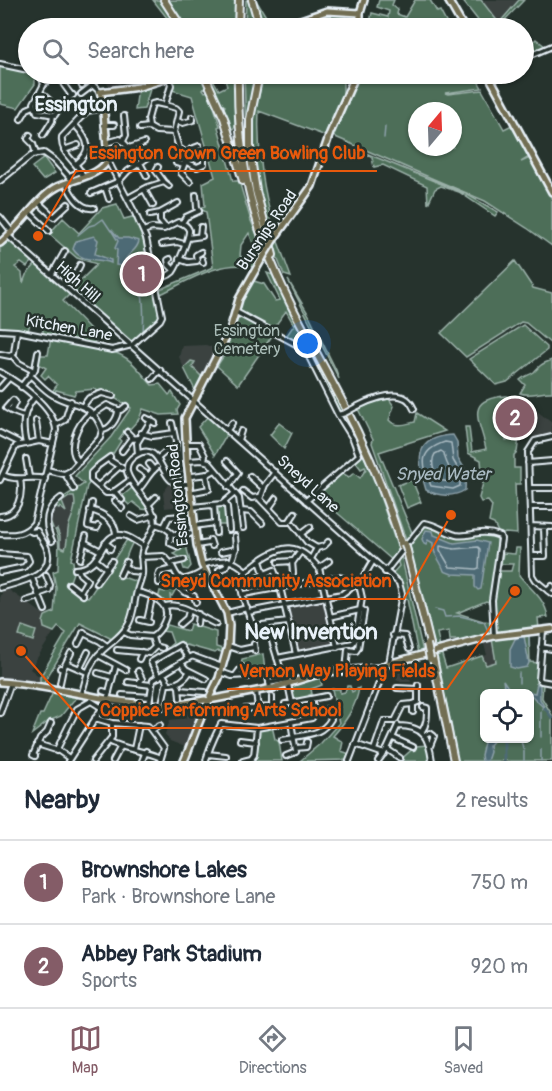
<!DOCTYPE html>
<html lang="en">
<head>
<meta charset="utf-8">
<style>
	body { margin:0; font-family:Pangolin,sans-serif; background:#f2f2f3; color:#1f2937 }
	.controls { position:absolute; right:18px; bottom:18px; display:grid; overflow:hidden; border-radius:9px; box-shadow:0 2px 4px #0004 }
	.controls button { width:54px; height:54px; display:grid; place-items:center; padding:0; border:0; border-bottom:2px solid #e0e1e3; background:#fff; color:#1f2937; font:30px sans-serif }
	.compass { position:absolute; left:408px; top:102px; width:54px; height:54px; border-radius:50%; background:#fff; box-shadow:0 2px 4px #0004; rotate:19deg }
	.you { position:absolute; left:308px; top:344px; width:21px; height:21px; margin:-15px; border:4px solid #fff; border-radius:50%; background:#1a73e8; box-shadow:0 0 0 9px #1a73e833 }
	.badge { display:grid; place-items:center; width:39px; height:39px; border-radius:50%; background:#845c67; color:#fff; font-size:20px; font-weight:700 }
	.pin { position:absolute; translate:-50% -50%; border:3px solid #fff; box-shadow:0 2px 6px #0006 }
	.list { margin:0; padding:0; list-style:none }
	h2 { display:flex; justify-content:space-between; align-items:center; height:78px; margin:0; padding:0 24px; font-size:26px }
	h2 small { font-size:20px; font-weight:400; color:#747a83 }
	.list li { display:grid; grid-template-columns:39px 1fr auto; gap:18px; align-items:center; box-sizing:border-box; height:84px; padding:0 24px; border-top:2px solid #e0e1e3 }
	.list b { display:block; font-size:22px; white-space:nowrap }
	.list p { margin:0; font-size:20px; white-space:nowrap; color:#747a83 }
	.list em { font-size:20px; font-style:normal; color:#747a83 }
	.icon { flex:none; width:33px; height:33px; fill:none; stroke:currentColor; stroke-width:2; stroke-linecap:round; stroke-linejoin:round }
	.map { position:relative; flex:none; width:552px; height:761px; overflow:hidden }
	.search { position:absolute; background:#fff; box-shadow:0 2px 4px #0004; left:18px; right:18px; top:18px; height:66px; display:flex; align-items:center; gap:15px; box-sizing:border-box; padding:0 21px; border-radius:33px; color:#747a83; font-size:22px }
	.sheet { height:246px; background:#fff }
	nav { display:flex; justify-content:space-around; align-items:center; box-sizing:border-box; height:84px; border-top:2px solid #e0e1e3; background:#fff; font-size:16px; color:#747a83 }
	nav a { display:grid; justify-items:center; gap:3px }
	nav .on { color:#845c67 }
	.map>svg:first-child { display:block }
	.built { fill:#3b4341 }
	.green { fill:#4d6e58; stroke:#9ab0a8; stroke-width:1.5; fill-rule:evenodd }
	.water { fill:#4e6a74; stroke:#8ca0a9; stroke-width:1.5 }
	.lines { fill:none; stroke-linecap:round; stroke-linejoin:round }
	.shore { stroke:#aabbc3; stroke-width:1.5 }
	.stream { stroke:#8ca0a9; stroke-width:1.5 }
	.canal { stroke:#4e6a74; stroke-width:3 }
	.minor-casing { stroke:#e8f1f8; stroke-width:8 }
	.major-casing { stroke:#e8f1f8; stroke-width:10 }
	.highway-casing { stroke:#e8f1f8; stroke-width:10 }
	.minor { stroke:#26332d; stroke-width:4 }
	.major { stroke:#726e52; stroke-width:5 }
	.highway { stroke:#726e52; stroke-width:6 }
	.minor-bridge-casing { stroke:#e8f1f8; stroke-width:8; stroke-linecap:butt }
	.major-bridge-casing { stroke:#e8f1f8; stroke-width:10; stroke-linecap:butt }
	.highway-bridge-casing { stroke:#e8f1f8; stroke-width:10; stroke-linecap:butt }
	.minor-bridge { stroke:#26332d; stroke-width:4 }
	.major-bridge { stroke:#726e52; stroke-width:5 }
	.highway-bridge { stroke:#726e52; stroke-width:6 }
	.labels { text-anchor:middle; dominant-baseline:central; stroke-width:5; stroke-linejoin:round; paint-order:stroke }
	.street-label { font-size:16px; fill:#e8f1f8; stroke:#26332d }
	.park-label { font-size:16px; fill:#aabdb8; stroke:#26332d }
	.water-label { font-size:18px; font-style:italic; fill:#aabbc3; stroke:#26332d }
	.quarter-label { font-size:20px; font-weight:bold; fill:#e8f1f8; stroke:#26332d }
	.district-label { font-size:22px; font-weight:bold; fill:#e8f1f8; stroke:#26332d }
	.leader { fill:none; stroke:#e8590c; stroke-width:2 }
	.callout-dot { fill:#e8590c; stroke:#26332d; stroke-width:2 }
	.callout-label { font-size:18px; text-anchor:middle; font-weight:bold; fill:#e8590c; stroke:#26332d; stroke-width:5; stroke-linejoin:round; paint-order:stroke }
</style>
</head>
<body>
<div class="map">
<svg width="552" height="761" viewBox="0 0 552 761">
	<rect width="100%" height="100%" fill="#26332d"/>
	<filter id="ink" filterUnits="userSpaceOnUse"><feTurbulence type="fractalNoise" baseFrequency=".0167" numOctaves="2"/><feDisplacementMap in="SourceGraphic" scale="12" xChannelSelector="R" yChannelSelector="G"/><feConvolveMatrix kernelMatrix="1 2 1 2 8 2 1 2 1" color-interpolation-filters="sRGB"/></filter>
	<g filter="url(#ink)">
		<path class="built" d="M481,0H519L499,24Z
			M85,74H157L158,80L142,85L140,80L120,82V88L109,89L108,83H98L97,87Z
			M206,345L217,349L202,377L192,367L195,362L191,361L184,368L179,357L182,346Z
			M527,403L552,423V435L534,440L533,434L524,432V404Z
			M170,483L173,485L187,486L190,505L165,508L163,493Z
			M76,490L79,492L67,553H58L57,534L49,522V515L54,506Z
			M4,588H6L46,616L57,627L30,669L40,677V684L0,680V598Z
			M322,600L325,601L335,646L299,652L296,650L287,608L288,606Z
			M492,639L496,662L485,665L482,656L487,655L483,641Z
			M407,661L411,682H402L393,677L395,672L391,666Z
			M295,667L297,679L270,685L269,671Z
			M189,706H203L188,748L170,741L165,734L170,720L186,718Z"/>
		<path class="green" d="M153,0H161L179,28H175Z
			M166,0H237V28H183Z
			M246,0H250L259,28H245Z
			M254,0H256L267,18L270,28H262Z
			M379,0H394L392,5L398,10L397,14L405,17L415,0H430L437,12L440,11L449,28H372L369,27L372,13L388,17L389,11L377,7Z
			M462,0H481L499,23L519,0H524L500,25L502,28H484Z
			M337,12H346V19L342,28H283L304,20Z
			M536,39L546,47L524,56V51Z
			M0,66L35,74V84L18,108L0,104Z
			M187,74H201L207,87L203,89L205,92L209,91L220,126L218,127L233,181H239L251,221L264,250L259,258L249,233L241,245L240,256L256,264L254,267C220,259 188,281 159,295L158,290L213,267L206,212L199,208L205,206L203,183L215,177L192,96L172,90L175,77Z
			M207,74H210L219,90L227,86L223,74H236L235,126L232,131L223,109L225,106L222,104Z
			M244,74H258L246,134Z
			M264,74H346L343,83V94L326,136L259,111C257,155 264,191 275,234H273C257,208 247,139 255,110C258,98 262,86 264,74Z
			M358,74H474L482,88L445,93L448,94L482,90L504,129L514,124L531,156L521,162L532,157L552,194V246L527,228L485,201L333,136ZM417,111H453V147H417Z
			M151,86L144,109L135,110L138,89Z
			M363,152L466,194L498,212L495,216L459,192L441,186L435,189L428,204L427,186L383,165L374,167L372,158Z
			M44,158L55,173L43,180L32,167Z
			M117,204L124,219L136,216L140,226L161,317L132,343L71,290L97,264L77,258L49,234L63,218L79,233L102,208Z
			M7,238L34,260L27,267L21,263L15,267L22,273L23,283L26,275L37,263L71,293L63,301L93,332L95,345L43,333V324L30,323L28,331L0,329V245Z
			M277,239L291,277L284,275L272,245Z
			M515,261L533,288L552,293V341L550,343L526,323L521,322L466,357L441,333Z
			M267,273L273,275L344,412L340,413L307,349L285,338L294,325L286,311L272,330L237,311L240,299L250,280L264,284L275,301L280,300Z
			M288,280L309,315L336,370L339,379Z
			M237,314L274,333L238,385L217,366L225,354L220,351Z
			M523,325L547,347V350L507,382L496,385L469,359Z
			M51,338C73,343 107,346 126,358C137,365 143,376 152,385L160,384L169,395L172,392L180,405L177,410L178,414L161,415L143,409L139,419L129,430L127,428L119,439L121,441L111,457L91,474V481L87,486L71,560L73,561L74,570L69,584L82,596L89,597L128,538L133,542C126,553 125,564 120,576L137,582C132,609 132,625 109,643L110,638L80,623L43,684H40V677L66,633L58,627L54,632L44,628L43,622L45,616L54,612L56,588L53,572L58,570C58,559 61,539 55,530L57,529L60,537V547L65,549C68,542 67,531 69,525C72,515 77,509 74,497H69L62,502L66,512L60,507L59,509L54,507L49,518L53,528H50C47,508 56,510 64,497L84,484L75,476L111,437L131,408L105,392L101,393L95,389L76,391L74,395L56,390L54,395L51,393L57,385L48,376L45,379L41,375L46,368L39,364L40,355H48Z
			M552,360V392C541,391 530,397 520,393L525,385L520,380C524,376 530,375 534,372C541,364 542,364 552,360Z
			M191,361L195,362L192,367L202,377L196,392L184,368Z
			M506,396L527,403L524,404V432L505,433L506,440L519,438L517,452L514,455V468H520V484H515L517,534L505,533L502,535L498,532L494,524L489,522L492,506L488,501L481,502L479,498L483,483L481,460L468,453L465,427H469L472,452L486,449C481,422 462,399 506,396Z
			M389,399L394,406L389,420C396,428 406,424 415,422L417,413L445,431L379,452L413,535L407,543L372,443L373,439L358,409L377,401Z
			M346,414L374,479L399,552L392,560L334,510L337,506L321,491L342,473L349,477L354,473L360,478L366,469L365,467L361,469L355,461L361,455L343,416Z
			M209,415L228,433L215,455L198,427Z
			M279,423L292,433L284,449L270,435Z
			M412,480L421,502L407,508L398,485Z
			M132,488L143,499L150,510L142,509L133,502L129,505L121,497Z
			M225,505L227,525H216V507Z
			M426,524L454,536L485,532L496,535L497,542L491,603L486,601L457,613L483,621L492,622L493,634L458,644V640H450L449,631L437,633L440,648L435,650L427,613L408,546Z
			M186,545L191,566L188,570L184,569L182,563L185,560L174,554Z
			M516,548H520L519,575C530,589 545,598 548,617L538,618L539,629L498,634C488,622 497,586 500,571H511L513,564H501L503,553L515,554Z
			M401,555L423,652L418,654L407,599L402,597L403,588L391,575L399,566L397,559Z
			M167,585L177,587L172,596L170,595L171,602L166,604L158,599L160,591L165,592Z
			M164,624L188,631L190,624L216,632V647L226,650L225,653L218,651L215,653L186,645L184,649L178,644L149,663L173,643L169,632L160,631Z
			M22,626L36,631L33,641L19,636Z
			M529,633L530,662L538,663L536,683L543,684L542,698L552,715V761H457L451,723L435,654L441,652L446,668L482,656L486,665L496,662L492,639ZM484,694H530V738H484Z
			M263,654L265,671L239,675L242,659Z
			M320,677L322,685L311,689L312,694L309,695V698L293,701L290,687Z
			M347,686H350L352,692L359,688C356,707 346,721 333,736L343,742L341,751L350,754L348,760L300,761L321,743L339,723L332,689H340V693L345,692Z
			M54,690L81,695L73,701L61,716L49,721L32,734L40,714H43Z
			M272,726L275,739L279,742L282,761H255L258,729Z
			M428,745L430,761H399L416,746Z"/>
		<path class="water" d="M111,230H112L119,238H128L139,241C137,252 127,252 122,266L116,265L117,250L115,248L118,241Z
			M94,236L98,240L95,254L111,260V263C99,257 82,264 73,249L76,241Z
			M453,435L457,442L458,458L466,471L465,490C453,498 438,496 426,490C417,461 413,437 453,435Z
			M426,530L433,531L434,535L454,543L477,540L488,543L481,589L478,590L475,587V575L452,574L444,571C441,560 432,554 433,543L428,540L426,545L424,544L422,539Z
			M521,636H524L529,663L527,667L517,669L510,667V649L515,639Z
			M503,680L511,692L521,690L535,693L537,684L540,685V699L546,710L530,694L505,693Z
			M485,738L495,739L489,746L490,752L487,761H482L481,755Z"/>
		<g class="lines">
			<path class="shore" d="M445,442L451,443L453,460L460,472V486L453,489L431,486C422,463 418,451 445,442Z
				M441,451L444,453C445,463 452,470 453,479L450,482L438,480C434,474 430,461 435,454Z
				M440,546L454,549L478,547L480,549L479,568L476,569L450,567L440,550Z"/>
			<path class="stream" d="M384,138L385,127
				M78,235L89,226L96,224L103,219L111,231
				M121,266C147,274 144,314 143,333
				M435,609L443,611L445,617L460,616L484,622L489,633
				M529,634V646
				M519,673V683
				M542,709V708
				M541,737V711
				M520,738L524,751V761
				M541,761V749"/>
			<path class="canal" d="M545,708L552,718
				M504,761V738"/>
			<g class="minor-casing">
				<path id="minor" d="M524,58L552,46
					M0,64L28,70
					M40,74L44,84L34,103L37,112L55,115L63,102L73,95
					M81,74L100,92
					M169,78L171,85L165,105L156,103L152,104L148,119L149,127L156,131L174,132L179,148L188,154L191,149L199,146
					M44,83L57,77
					M64,85L72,96
					M82,86L81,84L86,77
					M41,93L49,100
					M81,94L93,85
					M165,105L176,108L179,111L174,132
					M21,119L27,109L34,106
					M177,121L183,123L193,120L192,117
					M75,125C89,140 93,150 76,164
					M104,125H114
					M140,128L149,127
					M30,135L28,139L33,144L36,154
					M43,135L52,121L53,115
					M123,141L126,135L124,116
					M106,143L120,139L129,148L144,143
					M64,150L78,145
					M176,160V163L184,165L188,154
					M184,161L197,167L204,164V161
					M140,163L147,176
					M184,165L181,173L190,182
					M69,176L81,171
					M83,176C77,161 60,155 62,137L87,111L104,108
					M0,181L32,155L44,153L55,161L72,180
					M164,182L169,186
					M66,183C71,194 80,210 94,208
					M105,187L109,199
					M144,189L153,205
					M91,193L119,181L128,171L153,154
					M128,198L148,187L164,182L156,171L158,167
					M39,203L54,217L68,204
					M30,213L49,231
					M150,215L160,213
					M0,217L12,232
					M182,223L186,217L199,211L197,208L196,195
					M166,228L160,221V213L178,203
					M143,231L152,228L164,229L178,222C183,223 187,225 189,230C190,236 177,267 173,272C168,277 161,278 154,279
					M8,236L399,583L402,594L389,663
					M200,236L201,227
					M188,238L202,236
					M162,244L177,242L184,244
					M170,259L168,260L169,265L174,270
					M179,259L188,262L197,261L196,255L201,252
					M202,259L203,262
					M58,266L71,276L76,273L80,265
					M52,274L65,251
					M236,312L305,349L338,415
					M0,330L17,331L112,350L132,345L160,320L162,316L146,238L135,213L108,161
					M0,354L10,356L14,353L17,331
					M12,355L19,363L34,371
					M0,372C19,383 54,407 56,430L34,523C24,535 14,535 0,534
					M31,376C38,382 44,390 53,395C73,407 92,401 102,430L100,438L70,471L64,474L47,470
					M152,379L160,370
					M21,387L35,369L38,352
					M0,388L9,378
					M83,406L89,398L102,393L113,396
					M356,407C367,401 392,391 405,398C410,400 412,405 414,409
					M118,410H121L126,406
					M11,411L15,402L13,400L6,408C12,412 17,414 24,416
					M92,415L107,405L118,410C118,418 110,430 102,430
					M146,418L155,423
					M36,421L39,441
					M172,423L176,442L173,461L178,476
					M56,425L65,420L71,401
					M227,430L232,423
					M127,432L133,438
					M0,433L18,442
					M141,433L152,436L174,433
					M552,437L535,441L528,452L532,575L535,580L552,594
					M238,440L241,431
					M26,444C22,426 22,413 34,398
					M189,444H199L205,456L204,460
					M122,451L131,439L139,438
					M138,454L137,443L151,420
					M158,458L165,452H174
					M26,459L29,477
					M108,459L122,468
					M187,461L202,460L209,462L239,498L243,528
					M227,461L238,473L228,487
					M79,462C65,448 78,423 90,413
					M528,463L552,461
					M149,464L154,470
					M99,465L110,457
					M97,467L91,473V480L106,493H112L130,480
					M139,469L148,475
					M275,472L265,485L260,499L282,522H289L295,513
					M65,474L74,489
					M3,475C17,482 30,475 45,479
					M192,476L208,474L215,470
					M250,476L263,488
					M0,480L16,446L39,441L53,444
					M98,486L119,467
					M530,488H552
					M138,490C146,482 148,474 157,467
					M114,491L122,500
					M243,491L252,498L259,497
					M194,492L209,489L206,474
					M115,501L122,508
					M306,501L359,455L353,439L338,415L345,413
					M92,503L88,526L97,528L98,526
					M225,503L227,507L229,530
					M149,504L156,497
					M214,505L216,533
					M192,507L222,504L235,493
					M530,507H552
					M269,508L276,498
					M90,510C103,513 116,521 116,535
					M242,511L251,512L262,523
					M0,516C19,516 23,494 20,479
					M131,516L138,520L155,515
					M155,524L164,527L174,535L190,534
					M293,524L307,542L317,548
					M194,526L215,523
					M531,526L552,527
					M164,527L169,517L182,516
					M302,533L310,527
					M171,534L170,543L179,547
					M210,540L212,546
					M52,541C44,524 45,509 61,498
					M84,542L101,551
					M105,543L111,547L110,549
					M197,545L209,543
					M221,552L236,549
					M0,554L27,556L29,561L24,567L0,572
					M532,556H545L544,528
					M141,557L163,556C181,567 169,592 204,571
					M80,559L86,536
					M311,559L317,548L324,546L328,542
					M96,560L107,569
					M232,561L236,548L235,536
					M260,561L264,573
					M278,562L292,561L293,573
					M293,562L300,552
					M171,563L184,560
					M202,565C222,560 230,556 246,571
					M124,566L131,571L142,572
					M319,568L329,561
					M75,569C105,568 99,532 122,535C130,536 137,543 144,546
					M78,569L80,574L87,580L80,592
					M219,570L226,567L228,560
					M385,572L424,523C436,524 444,532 456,535C470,538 479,528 500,536L501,539L492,600L494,636
					M120,575L126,562
					M257,577L274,570L276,575
					M32,578L45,610
					M180,578V588L184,592L194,596L196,602
					M96,583L112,561
					M159,583L158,576L160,572L173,569
					M69,584L83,595
					M280,587L296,654
					M0,588C19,582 55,577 47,549C45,543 40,537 37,531L32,532L28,529
					M548,591L552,586
					M38,594L49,590L50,585L46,575
					M244,594L338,577L353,580L360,589L362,598L355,640L353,643L277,658
					M26,601L39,597
					M166,606C180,601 203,619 216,624
					M248,612L342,594L363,578L373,561
					M227,613L247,608
					M330,617L360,610
					M140,620L149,622
					M147,621L152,598
					M288,622L253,626C249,617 240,592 241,582C243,571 252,567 259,561C284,544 298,542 319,568L337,647
					M180,624L187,618L189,611
					M197,624L198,614
					M267,625L280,667L267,671L270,688
					M543,631L539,679L541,681L552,683
					M124,632L130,635L152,637C158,633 161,629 164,622C173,604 152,595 137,592
					M83,633L100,641L107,646
					M393,635L405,636L409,649
					M78,644L84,632
					M254,644L255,651
					M155,646L162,648
					M228,646L240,650L254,647
					M541,647L552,649
					M117,650L149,653L155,647L152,637
					M348,650L356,651L358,648L364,611L361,609
					M98,655L126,670
					M139,659L142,652
					M66,663L87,672
					M181,663L186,669L206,679
					M80,668L88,652
					M63,669L71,653
					M138,671L142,679L139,683
					M346,671L348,649
					M220,672L232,676L248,675V677
					M98,673L112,677
					M163,674L169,684C177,685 186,679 190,671
					M236,675L242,667
					M159,677L151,662L180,645L188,658
					M128,682L151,685
					M60,683L63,669L60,668
					M269,683L284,680L291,682
					M177,684L179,687L180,698
					M288,684L292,703
					M397,688L418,689
					M180,690L205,692
					M103,691L109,693
					M256,691L258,709
					M82,693C86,678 89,664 101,652C111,642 123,636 129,623C134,613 134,602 137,591C138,586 141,580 142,574C143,566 140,559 142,551C144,542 151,535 154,526C162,502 105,474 136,455C159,441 160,473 172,481C177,485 183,484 189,484
					M122,695L150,697
					M108,696L116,665
					M104,701L137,706L138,703
					M162,703L166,685L168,683
					M149,704L153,680L192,656L222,667
					M152,704V707H163
					M285,704L326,696
					M245,709L272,707V697
					M413,712V704L418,702V685
					M0,713L11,683
					M95,718L112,723L148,726L164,748L160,761
					M398,726C424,726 429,738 432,761
					M152,730L160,725
					M422,731C427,724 427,717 427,708L423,707
					M425,735L430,733L434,736L430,746
					M294,737C310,734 322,734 331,719L329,709L314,712
					M393,738L413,747
					M240,740L256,742
					M282,740L294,738
					M109,741C124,750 144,750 161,758
					M37,744L59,751L69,758
					M355,744L384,754
					M296,748L306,747L307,742
					M134,749L139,725
					M387,749L400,758
					M374,750L384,721H395L403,705L413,704
					M56,751L77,709L91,701L102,708
					M208,754L226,756
					M35,756L33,755L40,739L47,732L51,723
					M286,756L296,752L291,722
					M68,761L102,708L105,699
					M93,761L112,737V723
					M113,761L121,746
					M142,761L146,751
					M206,761C209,747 215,736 221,724L257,728L312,718L314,712L311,699
					M243,761L251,759L254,755L257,728
					M349,761L384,670
					M378,761L387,749L398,725"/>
			</g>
			<g class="major-casing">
				<path id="major" d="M448,0L464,28
					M277,28L327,11L360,13
					M360,28V13L364,0
					M488,74L552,192
					M274,239L312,186L330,133L356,74
					M0,243C19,228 37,198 57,187C72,179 104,175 108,158L103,102L100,92L139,87L181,74
					M0,682C55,685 108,704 163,705C177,705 191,702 205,700
					M276,687L325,672L381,668L387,664L494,636L552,629
					M210,696L219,678L228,646L229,625L227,613L202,565L197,545L187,461L185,418L230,330L239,299L263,257
					M209,700L278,687
					M184,761C193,741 198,720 209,701"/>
			</g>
			<g class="highway-casing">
				<path id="highway" d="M164,0L182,28
					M252,0L260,28
					M238,28L239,0
					M204,74L224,118L243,181
					M238,74C237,133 245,192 266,248C286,302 317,352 343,403C367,449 387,497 402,547
					M259,74L250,119V152L256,191L273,255
					M407,551L430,644
					M433,658L454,761"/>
			</g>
			<use href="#minor" class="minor"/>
			<use href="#major" class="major"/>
			<use href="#highway" class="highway"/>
			<g class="minor-bridge-casing">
				<path id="minor-bridge" d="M345,413L356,407"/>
			</g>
			<g class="major-bridge-casing">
				<path id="major-bridge" d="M263,257L274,239"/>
			</g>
			<g class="highway-bridge-casing">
				<path id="highway-bridge" d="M405,544L407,551
					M427,644L430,659"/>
			</g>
			<use href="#minor-bridge" class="minor-bridge"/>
			<use href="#major-bridge" class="major-bridge"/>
			<use href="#highway-bridge" class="highway-bridge"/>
		</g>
	</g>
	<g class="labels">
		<g class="street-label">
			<text transform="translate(267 230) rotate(-56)">Bursnips Road</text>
			<text transform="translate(78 282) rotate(42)">High Hill</text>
			<text transform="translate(69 328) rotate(10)">Kitchen Lane</text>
			<text transform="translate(308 484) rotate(42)">Sneyd Lane</text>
			<text transform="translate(178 495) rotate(-96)">Essington Road</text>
		</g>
		<g class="park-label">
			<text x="247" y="331">Essington<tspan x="247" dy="18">Cemetery</tspan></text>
		</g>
		<g class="water-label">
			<text x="443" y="474">Snyed Water</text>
		</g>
		<g class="quarter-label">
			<text x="76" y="104">Essington</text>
		</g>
		<g class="district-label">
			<text x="311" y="632">New Invention</text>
		</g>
	</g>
	<path class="leader" d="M38 236L76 171H377M451 515L404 599H149M515 591L447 689H227M21 651L88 728H354"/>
	<g class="callout-dot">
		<circle cx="38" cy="236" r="6"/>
		<circle cx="451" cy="515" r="6"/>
		<circle cx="515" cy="591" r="6"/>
		<circle cx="21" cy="651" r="6"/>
	</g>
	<g class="callout-label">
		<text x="227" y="159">Essington Crown Green Bowling Club</text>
		<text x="276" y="587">Sneyd Community Association</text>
		<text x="337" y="677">Vernon Way Playing Fields</text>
		<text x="221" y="716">Coppice Performing Arts School</text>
	</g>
</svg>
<div class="controls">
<button><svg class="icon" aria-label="locate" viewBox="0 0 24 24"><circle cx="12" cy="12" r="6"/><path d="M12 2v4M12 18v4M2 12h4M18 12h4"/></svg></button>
</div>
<svg class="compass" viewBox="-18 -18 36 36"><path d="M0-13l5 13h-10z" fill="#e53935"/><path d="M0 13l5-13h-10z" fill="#747a83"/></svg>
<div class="you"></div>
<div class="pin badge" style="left:142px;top:274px">1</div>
<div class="pin badge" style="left:515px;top:418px">2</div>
<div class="search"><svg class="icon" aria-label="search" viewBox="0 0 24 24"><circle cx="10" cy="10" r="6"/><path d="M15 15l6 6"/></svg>Search here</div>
</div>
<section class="sheet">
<h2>Nearby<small>2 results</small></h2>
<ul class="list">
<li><span class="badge">1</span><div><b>Brownshore Lakes</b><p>Park · Brownshore Lane</p></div><em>750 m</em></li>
<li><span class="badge">2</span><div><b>Abbey Park Stadium</b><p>Sports</p></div><em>920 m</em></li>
</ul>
</section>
<nav>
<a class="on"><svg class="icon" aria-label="map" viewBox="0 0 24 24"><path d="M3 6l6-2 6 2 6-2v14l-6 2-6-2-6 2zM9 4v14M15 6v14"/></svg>Map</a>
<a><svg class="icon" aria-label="directions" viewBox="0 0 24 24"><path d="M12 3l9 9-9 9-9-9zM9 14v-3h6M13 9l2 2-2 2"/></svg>Directions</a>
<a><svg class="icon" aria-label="saved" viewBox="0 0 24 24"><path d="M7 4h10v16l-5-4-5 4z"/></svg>Saved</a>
</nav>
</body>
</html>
